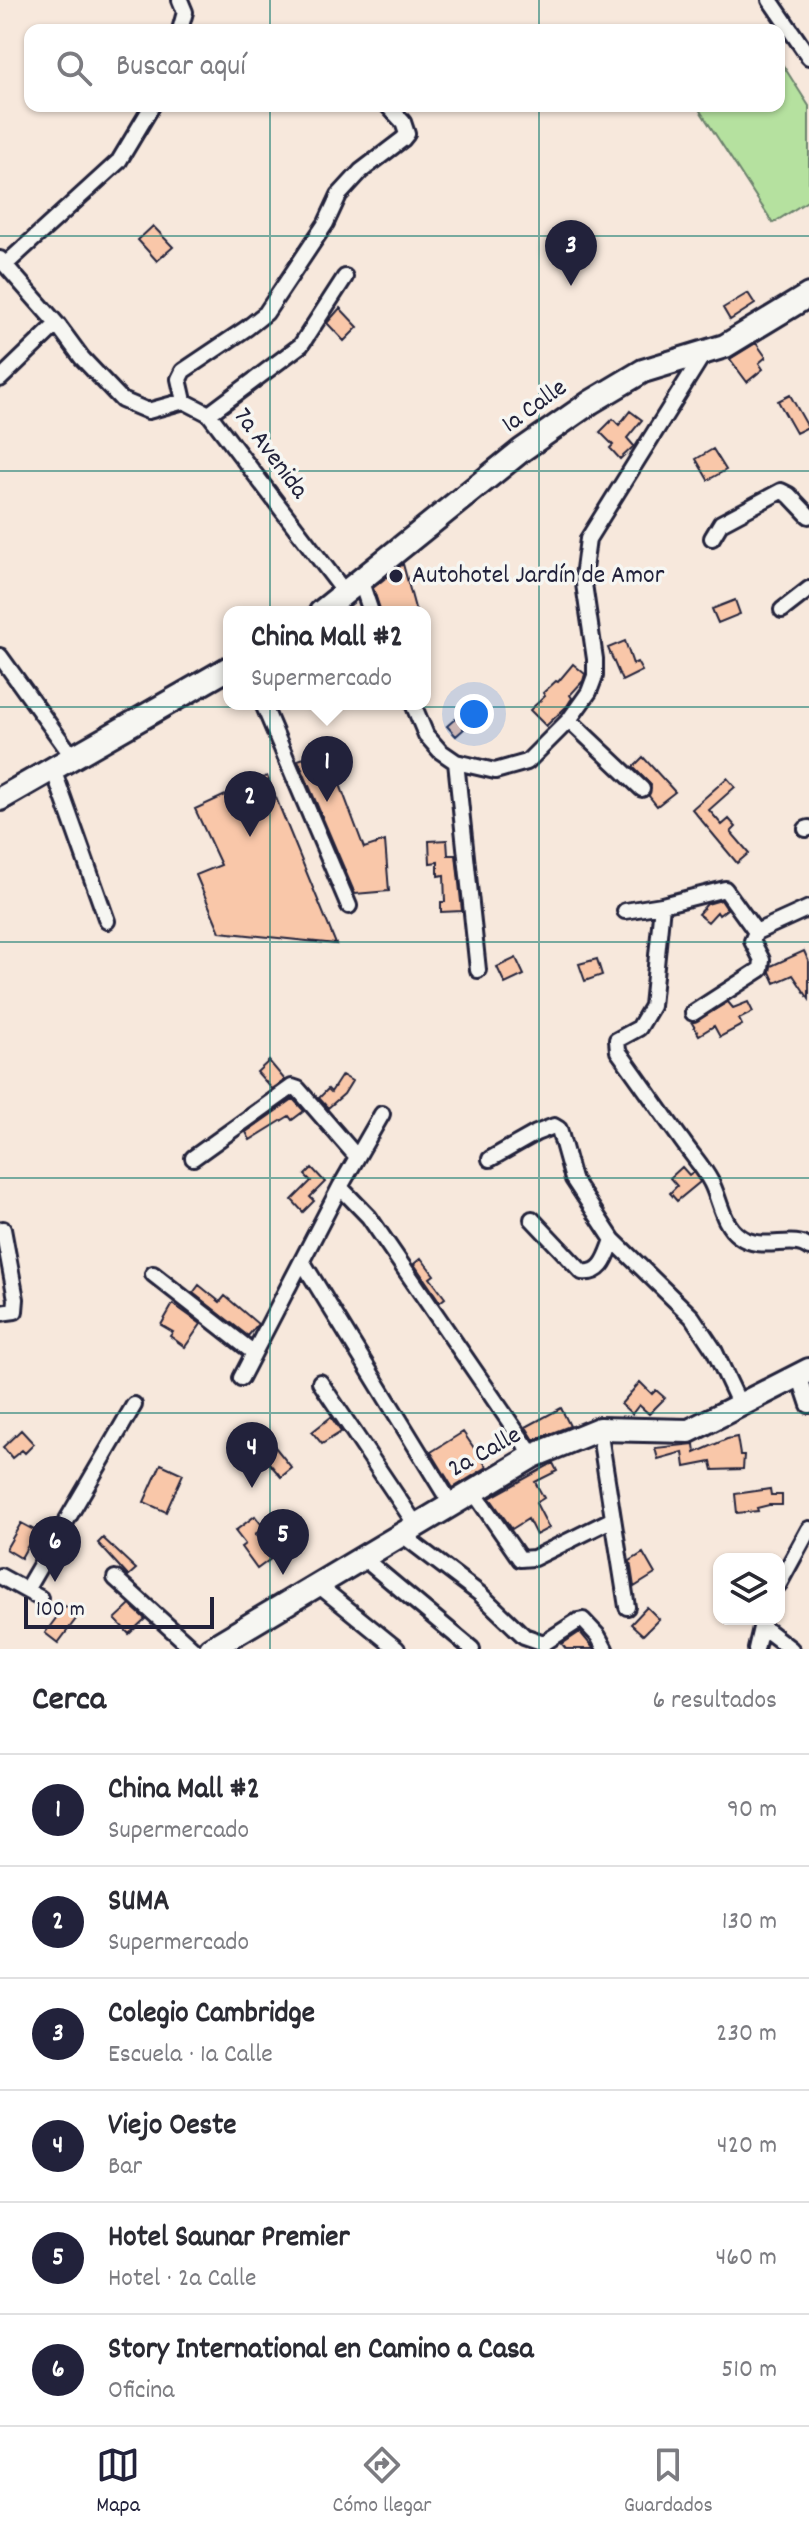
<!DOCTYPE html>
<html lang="es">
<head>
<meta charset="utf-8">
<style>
	body { margin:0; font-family:Dekko,sans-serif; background:#f2f2f3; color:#2b2b33 }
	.controls { position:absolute; right:24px; bottom:24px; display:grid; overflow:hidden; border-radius:16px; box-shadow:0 2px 6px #0004 }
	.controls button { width:72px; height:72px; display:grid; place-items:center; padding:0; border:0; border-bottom:2px solid #e1e1e2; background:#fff; color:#2b2b33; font:40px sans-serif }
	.scale { position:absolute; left:24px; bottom:20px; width:190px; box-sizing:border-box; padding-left:8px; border:4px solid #22223b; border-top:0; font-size:22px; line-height:28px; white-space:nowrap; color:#22223b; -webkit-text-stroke:6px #f6f6f2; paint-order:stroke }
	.you { position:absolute; left:474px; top:714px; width:28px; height:28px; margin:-20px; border:6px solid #fff; border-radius:50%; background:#1a73e8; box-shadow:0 0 0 12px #1a73e833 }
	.badge { display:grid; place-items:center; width:52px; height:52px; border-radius:50%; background:#22223b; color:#fff; font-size:26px; font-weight:700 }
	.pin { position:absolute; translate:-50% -66px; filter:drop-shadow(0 2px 4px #0008) }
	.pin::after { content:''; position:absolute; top:42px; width:28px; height:24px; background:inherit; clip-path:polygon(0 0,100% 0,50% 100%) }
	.popup { position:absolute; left:223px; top:606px; width:208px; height:104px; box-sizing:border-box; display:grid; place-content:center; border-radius:16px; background:#fff; filter:drop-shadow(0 2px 6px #0005); font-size:26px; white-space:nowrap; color:#7c7c81 }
	.popup b { font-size:30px; color:#2b2b33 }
	.popup::after { content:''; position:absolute; left:50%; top:100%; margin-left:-16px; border:16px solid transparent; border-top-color:#fff }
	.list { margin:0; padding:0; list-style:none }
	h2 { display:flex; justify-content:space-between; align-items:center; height:104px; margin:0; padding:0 32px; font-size:34px }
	h2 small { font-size:26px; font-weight:400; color:#7c7c81 }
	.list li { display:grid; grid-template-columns:52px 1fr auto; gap:24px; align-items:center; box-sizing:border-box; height:112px; padding:0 32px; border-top:2px solid #e1e1e2 }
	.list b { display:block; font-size:30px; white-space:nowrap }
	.list p { margin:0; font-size:26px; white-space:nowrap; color:#7c7c81 }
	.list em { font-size:26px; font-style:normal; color:#7c7c81 }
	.icon { flex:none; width:44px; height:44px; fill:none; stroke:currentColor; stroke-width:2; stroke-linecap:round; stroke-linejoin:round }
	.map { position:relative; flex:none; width:809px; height:1649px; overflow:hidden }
	.search { position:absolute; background:#fff; box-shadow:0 2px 6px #0004; left:24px; right:24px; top:24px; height:88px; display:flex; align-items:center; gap:20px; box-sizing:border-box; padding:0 28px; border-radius:16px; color:#7c7c81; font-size:30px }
	.sheet { height:776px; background:#fff }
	nav { display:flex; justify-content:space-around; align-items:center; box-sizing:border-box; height:112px; border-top:2px solid #e1e1e2; background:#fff; font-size:22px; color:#7c7c81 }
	nav a { display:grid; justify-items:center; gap:4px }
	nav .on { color:#22223b }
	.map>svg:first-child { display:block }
	.green { fill:#b5e19f; stroke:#6c826d; stroke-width:2 }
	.building { fill:#f9c7a9; stroke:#22223b; stroke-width:2 }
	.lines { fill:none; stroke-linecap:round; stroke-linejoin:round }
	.street-casing { stroke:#22223b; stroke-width:20 }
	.secondary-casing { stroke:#22223b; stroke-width:28 }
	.street { stroke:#f6f6f2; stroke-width:14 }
	.secondary { stroke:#f6f6f2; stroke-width:22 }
	.grid { fill:none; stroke:#0f766e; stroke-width:2; stroke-opacity:0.55 }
	.poi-dot { fill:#22223b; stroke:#f6f6f2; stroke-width:3 }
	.labels { text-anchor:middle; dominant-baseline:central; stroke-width:7; stroke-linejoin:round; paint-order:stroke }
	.street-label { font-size:26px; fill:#22223b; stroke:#f6f6f2 }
	.poi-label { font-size:26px; fill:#22223b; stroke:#f6f6f2; text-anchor:start }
</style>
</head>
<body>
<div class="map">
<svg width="809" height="1649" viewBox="0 0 809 1649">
	<rect width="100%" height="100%" fill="#f7e8dc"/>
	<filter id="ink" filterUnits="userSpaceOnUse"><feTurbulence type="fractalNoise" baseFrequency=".0125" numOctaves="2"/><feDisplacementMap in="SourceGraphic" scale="16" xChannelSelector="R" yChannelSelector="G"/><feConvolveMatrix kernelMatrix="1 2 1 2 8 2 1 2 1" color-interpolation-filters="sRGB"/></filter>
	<g filter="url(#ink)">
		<path class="green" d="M779,59L809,106V200L773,223L697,106H779Z"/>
		<path class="building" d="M153,226L173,247L157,261L138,240Z
			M748,293L755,304L730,320L723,308Z
			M340,308L358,327L344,341L327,323Z
			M756,343L766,357L759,363L763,369L747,382L730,359Z
			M790,395L808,427L796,433L778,401Z
			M630,411L642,420L627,438L634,446L620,459L610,448L613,445L600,432L613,419L619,425Z
			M713,449L726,470L708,480L696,459Z
			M403,564L416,612H381L373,588Z
			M735,600L740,614L718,623L712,609Z
			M625,641L633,664L637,662L642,671L622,681L608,648Z
			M573,664L585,674L583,681L570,695L572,698L567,706L546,726L530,710L545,696L543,693L556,681L558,682Z
			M471,705L479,715L463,728L464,729L456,736L447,726Z
			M327,750L364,848L385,841L389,891L355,894L298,760Z
			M643,757L675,792L657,806L649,796L651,785L633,767Z
			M267,776L336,944L220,932L196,875L221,865L195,809Z
			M727,778L735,787L709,810L722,825L729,819L736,827L731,832L749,853L737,863L692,809Z
			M447,840L448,855H456L462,911L441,912V902H445L444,875L438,876V862L430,863L429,841Z
			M721,900L727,909L719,915L717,912L708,922L698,914L707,904Z
			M804,951L809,962V999L793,975L775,983L770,972L771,966Z
			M516,958L524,975L505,984L497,967Z
			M597,959L602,975L585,981L579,964Z
			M728,1002L733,1008L748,1002L753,1012L739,1019L742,1025L720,1037L714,1026L699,1035L692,1023Z
			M269,1061L285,1080L272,1089L257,1072Z
			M342,1075L352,1081L344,1094L328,1108L319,1098L328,1089L331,1092Z
			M293,1099L304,1111L292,1120L289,1116L250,1140L246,1132Z
			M682,1167L689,1175L693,1172L700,1182L677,1201L670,1193L677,1186L670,1178Z
			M312,1168L325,1182L310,1197L314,1201L303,1212L292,1200L311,1181L305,1175Z
			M421,1258L434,1275L430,1278L445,1298L440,1302L414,1264Z
			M199,1285L220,1302L225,1296L258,1324L248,1336L193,1293Z
			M173,1304L201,1324L185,1347L170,1336L173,1332L161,1325Z
			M640,1382L652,1394L656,1390L665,1398L649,1414L639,1405L632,1414L621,1404Z
			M561,1408L570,1426L534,1440L526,1427Z
			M331,1417L341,1432L322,1444L312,1432Z
			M21,1430L34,1444L25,1453L22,1450L12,1458L3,1447Z
			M463,1432L487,1467L453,1488L431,1452Z
			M737,1437L740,1455H744L743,1469L713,1470L711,1462L685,1467L683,1452L658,1459L655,1448L694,1444L695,1453L727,1439Z
			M275,1447L292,1468L281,1477L264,1457Z
			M553,1463L557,1471L535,1482L544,1498L536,1503L549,1528L536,1535L528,1519L512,1529L490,1498Z
			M161,1464L183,1474L166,1512L144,1502Z
			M770,1489L771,1495H782V1505H769L757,1508L758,1511L737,1513L735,1494Z
			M255,1516L264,1528L255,1534L272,1558L257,1569L241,1547L245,1544L235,1531Z
			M21,1523L36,1531L21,1558L6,1549Z
			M103,1538L136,1569L128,1576L98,1543Z
			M643,1553L655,1574L634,1587L630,1561Z
			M130,1605L145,1619L129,1634L115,1619Z
			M65,1606L79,1615L58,1643L45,1633Z
			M647,1607L659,1619L643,1635L631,1624Z
			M580,1632L594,1649H566L562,1644Z"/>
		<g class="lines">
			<g class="street-casing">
				<path id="street" d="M180,0L185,12L180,30
					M770,0L809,57
					M0,259L57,324L82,358L122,400L148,411L184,401L209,414L346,594
					M5,265L119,161L152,106
					M0,379L57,324
					M184,401L179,379L183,371L247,328L266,313L326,223L339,195L361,171L403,139L407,134L403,122L388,106
					M209,414L301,345L345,277
					M712,538L721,523L781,491L789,495L809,516
					M361,582L371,612
					M782,610L809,589
					M0,656L72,756
					M263,704L349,906
					M413,704L426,735L440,751L456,762L495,771L527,762L569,720L589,692L595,676V659L583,577L588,539L704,353
					M569,720L642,789
					M456,762L478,970
					M53,769L107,921
					M806,829L809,828
					M662,905L652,1006L639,1028L617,1040L618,1051C640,1081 661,1112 683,1142C692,1155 704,1168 711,1182C720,1199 722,1224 739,1236C761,1253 794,1234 809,1248
					M625,911L662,905L725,889L756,932
					M693,1013L761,969L762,960L752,941L756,932L809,908
					M193,1158L292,1087L298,1089L357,1157
					M490,1159L536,1133L554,1126L559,1129L573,1179L613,1240C607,1255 603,1275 582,1272L532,1219
					M340,1187L369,1217L533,1456
					M613,1240L692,1317L714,1350L740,1405
					M302,1261L451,1504
					M153,1274L254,1353
					M0,1313L15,1311L16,1299L3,1229
					M799,1375L809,1405
					M241,1378L340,1187L382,1114
					M320,1382L416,1525
					M599,1429L627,1607
					M473,1491L520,1559L534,1558L613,1519
					M401,1534L480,1594L524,1636L544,1643L578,1621L583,1620L598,1636L605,1649
					M362,1557L472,1649
					M0,1576L40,1598
					M115,1578L193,1649
					M317,1584L397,1649
					M779,1584L809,1529
					M26,1590L134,1405
					M761,1626L791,1649
					M756,1649L763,1619"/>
			</g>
			<g class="secondary-casing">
				<path id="secondary" d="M321,612L522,450L591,402L643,371L725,346L809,295
					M0,799L229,668
					M210,1649L533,1456L599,1429L689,1431L809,1370"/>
			</g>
			<use href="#street" class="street"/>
			<use href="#secondary" class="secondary"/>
		</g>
	</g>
	<path class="grid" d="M270,0V30M539,0V30M270,106V1649M539,106V1649M0,236H809M0,471H809M0,707H809M0,942H809M0,1178H809M0,1413H809"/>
	<circle class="poi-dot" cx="396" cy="576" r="8"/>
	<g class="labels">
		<g class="street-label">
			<text transform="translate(535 407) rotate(-36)">1a Calle</text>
			<text transform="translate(270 454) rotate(53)">7a Avenida</text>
			<text transform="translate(485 1453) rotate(-29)">2a Calle</text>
		</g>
		<g class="poi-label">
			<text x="412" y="576">Autohotel Jardín de Amor</text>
		</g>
	</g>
</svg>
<div class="controls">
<button><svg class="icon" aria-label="layers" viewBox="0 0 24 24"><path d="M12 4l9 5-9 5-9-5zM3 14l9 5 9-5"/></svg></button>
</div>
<div class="scale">100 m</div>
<div class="you"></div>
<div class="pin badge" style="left:327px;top:802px">1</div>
<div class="popup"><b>China Mall #2</b>Supermercado</div>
<div class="pin badge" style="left:250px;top:837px">2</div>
<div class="pin badge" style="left:571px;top:286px">3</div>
<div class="pin badge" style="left:252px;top:1488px">4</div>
<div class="pin badge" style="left:283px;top:1575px">5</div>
<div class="pin badge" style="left:55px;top:1582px">6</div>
<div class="search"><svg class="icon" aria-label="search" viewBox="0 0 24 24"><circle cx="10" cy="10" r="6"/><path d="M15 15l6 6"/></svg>Buscar aquí</div>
</div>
<section class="sheet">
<h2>Cerca<small>6 resultados</small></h2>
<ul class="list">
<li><span class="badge">1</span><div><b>China Mall #2</b><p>Supermercado</p></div><em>90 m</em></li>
<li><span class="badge">2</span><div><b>SUMA</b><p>Supermercado</p></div><em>130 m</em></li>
<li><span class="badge">3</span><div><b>Colegio Cambridge</b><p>Escuela · 1a Calle</p></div><em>230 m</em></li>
<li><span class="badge">4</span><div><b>Viejo Oeste</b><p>Bar</p></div><em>420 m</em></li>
<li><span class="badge">5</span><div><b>Hotel Saunar Premier</b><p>Hotel · 2a Calle</p></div><em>460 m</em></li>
<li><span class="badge">6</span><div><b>Story International en Camino a Casa</b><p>Oficina</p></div><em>510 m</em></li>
</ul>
</section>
<nav>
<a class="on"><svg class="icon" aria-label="map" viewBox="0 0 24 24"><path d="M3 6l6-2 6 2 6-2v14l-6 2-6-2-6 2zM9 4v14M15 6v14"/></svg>Mapa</a>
<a><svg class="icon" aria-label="directions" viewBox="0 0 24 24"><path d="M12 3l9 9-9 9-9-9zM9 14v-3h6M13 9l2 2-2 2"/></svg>Cómo llegar</a>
<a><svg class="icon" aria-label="saved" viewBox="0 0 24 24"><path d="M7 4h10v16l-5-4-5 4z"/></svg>Guardados</a>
</nav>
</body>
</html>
